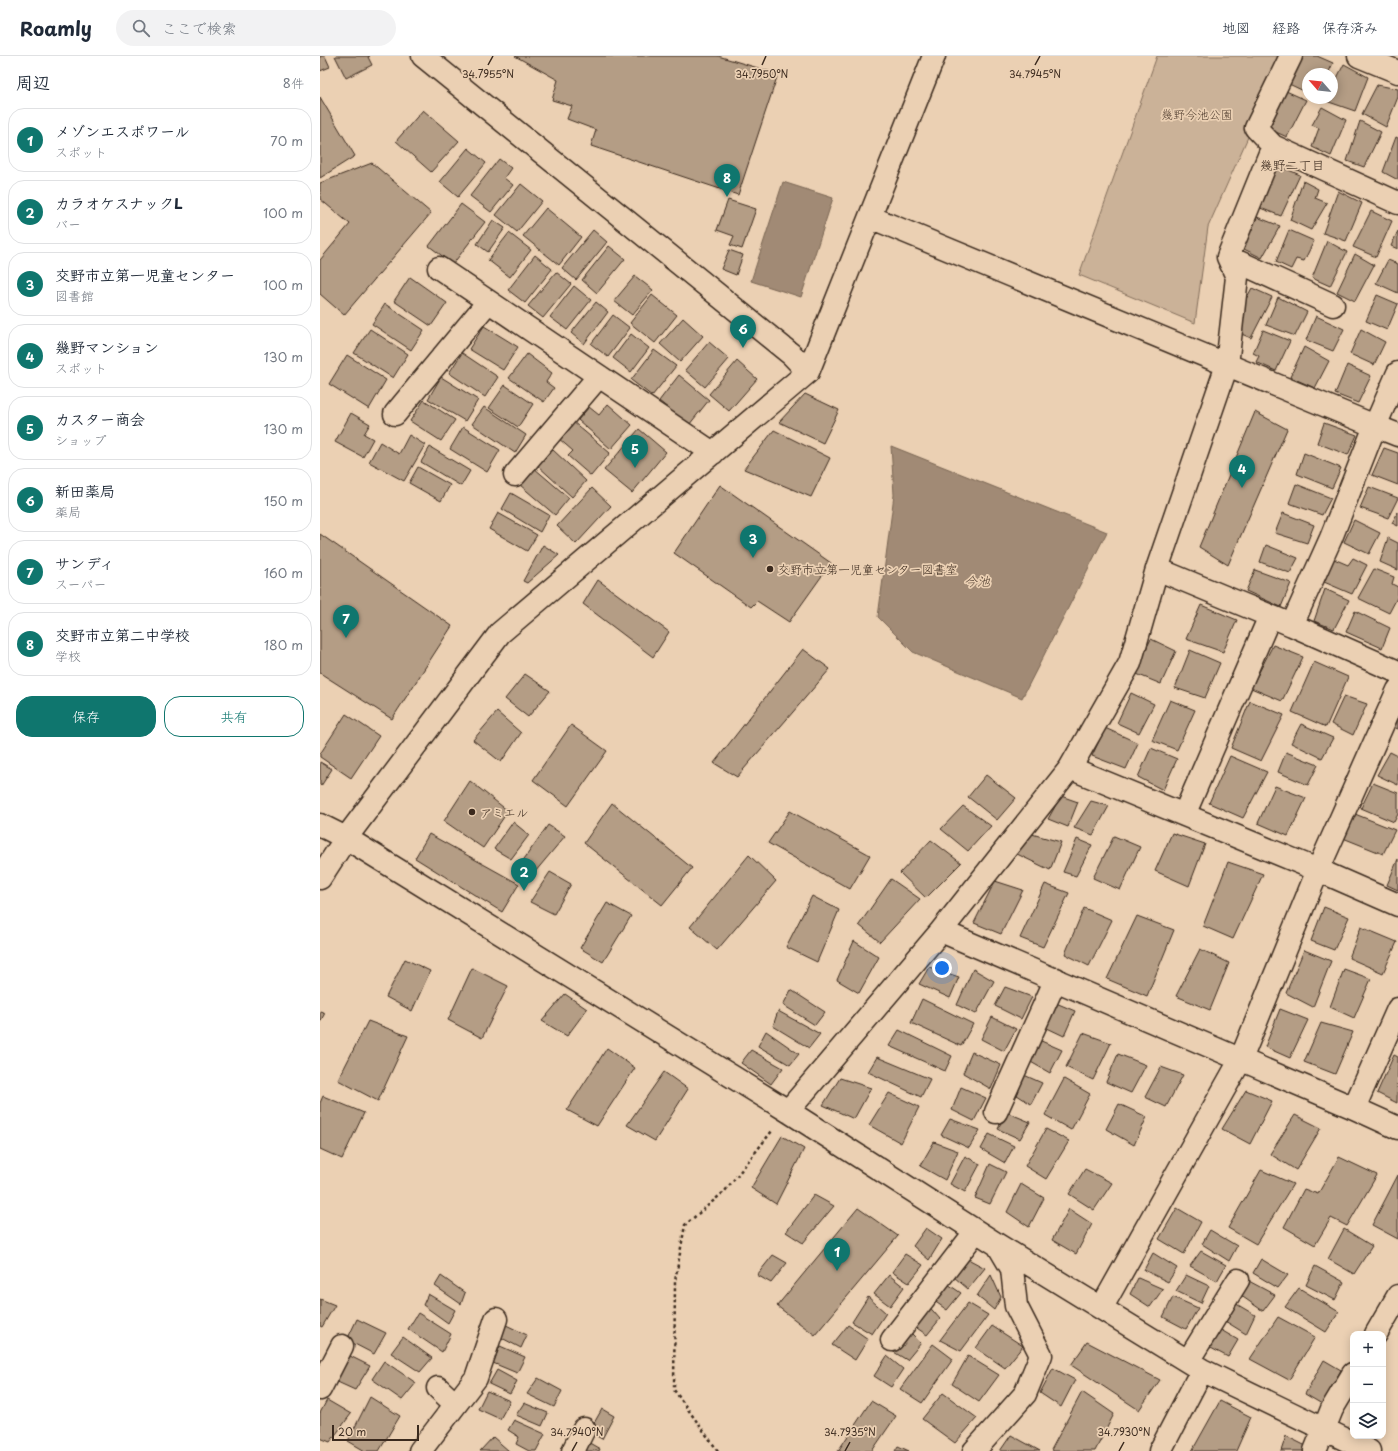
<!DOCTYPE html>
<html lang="ja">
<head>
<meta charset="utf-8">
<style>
	body { margin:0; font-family:"Playpen Sans","Klee One",sans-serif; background:#f2f2f3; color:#1f2937 }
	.controls { position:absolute; right:12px; bottom:12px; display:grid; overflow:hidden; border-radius:8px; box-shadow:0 2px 10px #0003 }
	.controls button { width:36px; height:36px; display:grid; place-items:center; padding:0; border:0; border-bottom:1px solid #e0e1e3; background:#fff; color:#1f2937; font:20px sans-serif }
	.compass { position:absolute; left:982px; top:12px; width:36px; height:36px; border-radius:50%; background:#fff; box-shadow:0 2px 10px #0003; rotate:298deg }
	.scale { position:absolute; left:12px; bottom:10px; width:87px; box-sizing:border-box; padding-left:4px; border:2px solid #3b2a1e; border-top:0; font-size:11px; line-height:14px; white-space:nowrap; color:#3b2a1e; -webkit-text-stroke:3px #ebd0b3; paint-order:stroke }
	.you { position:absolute; left:622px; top:912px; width:14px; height:14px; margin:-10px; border:3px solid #fff; border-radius:50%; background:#1a73e8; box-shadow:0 0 0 6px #1a73e833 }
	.badge { display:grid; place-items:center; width:26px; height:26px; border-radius:50%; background:#0f766e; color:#fff; font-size:13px; font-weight:700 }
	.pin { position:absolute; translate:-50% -33px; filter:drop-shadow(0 1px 2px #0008) }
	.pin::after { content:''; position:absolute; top:21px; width:14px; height:12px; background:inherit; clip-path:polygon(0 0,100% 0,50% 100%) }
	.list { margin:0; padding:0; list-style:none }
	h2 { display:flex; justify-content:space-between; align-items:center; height:52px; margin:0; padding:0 16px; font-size:17px }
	h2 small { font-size:13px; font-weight:400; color:#747a83 }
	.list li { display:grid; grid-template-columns:26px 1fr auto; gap:12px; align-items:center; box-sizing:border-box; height:64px; margin:0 8px 8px; padding:0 8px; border:1px solid #e0e1e3; border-radius:16px }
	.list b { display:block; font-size:15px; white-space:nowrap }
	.list p { margin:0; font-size:13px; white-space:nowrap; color:#747a83 }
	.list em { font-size:13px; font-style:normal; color:#747a83 }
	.actions { display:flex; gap:8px; padding:12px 16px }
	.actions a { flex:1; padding:9px 0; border:1px solid #0f766e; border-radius:16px; text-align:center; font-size:14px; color:#0f766e }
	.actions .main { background:#0f766e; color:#fff }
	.icon { flex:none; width:22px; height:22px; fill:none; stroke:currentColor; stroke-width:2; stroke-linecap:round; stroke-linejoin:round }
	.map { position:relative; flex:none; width:1078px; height:1395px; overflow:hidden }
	header { display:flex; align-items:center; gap:24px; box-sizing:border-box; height:56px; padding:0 20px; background:#fff; border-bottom:1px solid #e0e1e3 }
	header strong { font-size:19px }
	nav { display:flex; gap:22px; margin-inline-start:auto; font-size:14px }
	.search { width:280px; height:36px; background:#f2f2f3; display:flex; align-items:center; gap:10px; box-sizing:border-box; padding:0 14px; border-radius:22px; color:#747a83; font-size:15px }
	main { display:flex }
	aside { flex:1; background:#fff }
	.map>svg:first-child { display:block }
	.green { fill:#cbb298; stroke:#836e5b }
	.water { fill:#a18a74; stroke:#786452 }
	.building { fill:#b49d85; stroke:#3b2a1e }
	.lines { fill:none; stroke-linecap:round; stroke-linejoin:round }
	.minor-casing { stroke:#3b2a1e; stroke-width:25 }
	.path { stroke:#3b2a1e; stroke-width:2.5; stroke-dasharray:3 3; stroke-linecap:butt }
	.minor { stroke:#ebd0b3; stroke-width:22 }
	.ticks { fill:none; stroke:#3b2a1e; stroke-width:1.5 }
	.poi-dot { fill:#3b2a1e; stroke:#ebd0b3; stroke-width:1.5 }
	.labels { text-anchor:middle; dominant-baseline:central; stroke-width:3.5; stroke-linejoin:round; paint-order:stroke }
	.park-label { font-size:12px; fill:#513e30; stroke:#ebd0b3 }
	.poi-label { font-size:12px; fill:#3b2a1e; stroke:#ebd0b3; text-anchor:start }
	.neighbourhood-label { font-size:13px; fill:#3b2a1e; stroke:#ebd0b3 }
	.water-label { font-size:13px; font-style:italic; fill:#4f3d2f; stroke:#ebd0b3 }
	.ticks-label { font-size:10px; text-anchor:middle; fill:#3b2a1e; stroke:#ebd0b3; stroke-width:3.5; stroke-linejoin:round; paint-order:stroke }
</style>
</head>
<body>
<header>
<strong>Roamly</strong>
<div class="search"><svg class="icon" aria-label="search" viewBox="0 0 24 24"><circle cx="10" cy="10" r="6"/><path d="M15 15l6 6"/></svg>ここで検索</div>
<nav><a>地図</a><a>経路</a><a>保存済み</a></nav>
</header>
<main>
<aside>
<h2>周辺<small>8件</small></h2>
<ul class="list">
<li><span class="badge">1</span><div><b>メゾンエスポワール</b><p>スポット</p></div><em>70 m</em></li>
<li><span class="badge">2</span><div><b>カラオケスナックL</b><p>バー</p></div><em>100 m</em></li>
<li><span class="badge">3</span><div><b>交野市立第一児童センター</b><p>図書館</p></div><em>100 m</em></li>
<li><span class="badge">4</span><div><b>幾野マンション</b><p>スポット</p></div><em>130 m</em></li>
<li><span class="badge">5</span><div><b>カスター商会</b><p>ショップ</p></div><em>130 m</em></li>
<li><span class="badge">6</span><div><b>新田薬局</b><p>薬局</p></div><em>150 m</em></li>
<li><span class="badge">7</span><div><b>サンディ</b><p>スーパー</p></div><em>160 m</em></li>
<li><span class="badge">8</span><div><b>交野市立第二中学校</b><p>学校</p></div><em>180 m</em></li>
</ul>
<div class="actions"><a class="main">保存</a><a>共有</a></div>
</aside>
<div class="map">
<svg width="1078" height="1395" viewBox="0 0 1078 1395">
	<rect width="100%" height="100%" fill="#ebd0b3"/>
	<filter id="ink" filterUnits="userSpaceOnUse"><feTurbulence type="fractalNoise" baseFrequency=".025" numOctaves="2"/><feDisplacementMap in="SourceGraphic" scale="8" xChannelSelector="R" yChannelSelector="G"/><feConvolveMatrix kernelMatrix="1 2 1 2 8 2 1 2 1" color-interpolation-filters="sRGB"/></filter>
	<g filter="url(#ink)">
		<path class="green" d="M837,0H964L888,171L875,267L759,219Z"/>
		<path class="water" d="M463,126L513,142L481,241L431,225Z
			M571,390L787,476L702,642L593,596L558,561L574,439Z"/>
		<path class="building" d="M0,0H5L10,11L0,15Z
			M15,0H50L48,1L52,9L26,22Z
			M195,0H398L458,18L418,139L271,90L276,74L247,63L252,50L232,44L238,24Z
			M984,0H997L1013,7L1008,18H988V37L969,28Z
			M1024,8L1048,21L1035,55L1006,45L1007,42H1012V32Z
			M1057,29L1078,33V41L1066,71L1042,58Z
			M966,35L986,44L967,81L949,73Z
			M0,41L35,100L0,122Z
			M1002,51L1026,64L1011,100L992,91L999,72L992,69Z
			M103,54L139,85L111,116L76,85Z
			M1040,65L1061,76L1044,111L1027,105Z
			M1076,81L1078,82V124L1063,116Z
			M148,92L166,107L138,141L120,126Z
			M179,103L191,112L184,122L193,129L171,156L150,140Z
			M52,107L111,157L24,259L0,238V204L30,168L0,143V127Z
			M955,108L980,119L961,160L935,150Z
			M983,125L998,133L995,142L1007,147L991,174L970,164Z
			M201,128L222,145L197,176L176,159Z
			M1018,135L1042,147L1026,185L1003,177Z
			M408,144L436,153L422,193L410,189L414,180L397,174Z
			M141,148L165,166L133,208L109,190Z
			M226,152L261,181L239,209L203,180Z
			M1051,155L1072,165L1056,201L1033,191Z
			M937,161L960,170L942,202L922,192Z
			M173,164L185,172L168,196L157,188Z
			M273,174L287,186L256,224L242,212Z
			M969,174L994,185L984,205L976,203L971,213L956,206Z
			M1078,175V193L1071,190Z
			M189,177L211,194L190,221L168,204Z
			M1007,185L1027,196L1010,230L992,222Z
			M289,190L305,203L277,237L262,224Z
			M409,194L423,199L416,219L401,213Z
			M1035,198L1054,209L1035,245L1017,236Z
			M215,199L232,213L205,247L188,234Z
			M1068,204L1078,208V237L1056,227Z
			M236,216L251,228L223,262L208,250Z
			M315,220L333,234L312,259L294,245Z
			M90,221L127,247L111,270L74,245Z
			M254,230L271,244L247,274L230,261Z
			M932,232L952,241L931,282L919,277L924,258L920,254Z
			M332,239L357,259L335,287L310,267Z
			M1057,239L1078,248L1067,274L1046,265Z
			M958,241L987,256L975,280L946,269Z
			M276,246L288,256L264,288L251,277Z
			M65,248L104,274L91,294L52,268Z
			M293,259L310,272L288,301L271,288Z
			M996,260L1024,273L1013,295L986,284Z
			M363,262L383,280L360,306L340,288Z
			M164,270L198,291L183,314L149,293Z
			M50,273L88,298L73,322L34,297Z
			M1041,273L1065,286L1054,309L1030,298Z
			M943,274L970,285L956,315L936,306L939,300L933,297Z
			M311,278L329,292L311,316L293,302Z
			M389,286L409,303L385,331L365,314Z
			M984,291L1009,305L995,332L970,321Z
			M334,294L356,310L332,340L311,324Z
			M142,297L178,321L165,341L129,317Z
			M207,298L232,317L226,326L234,332L224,346L189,322Z
			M27,299L66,324L49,353L9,328Z
			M417,305L437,323L409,355L389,338Z
			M1027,309L1051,320L1038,347L1015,338Z
			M359,319L389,344L369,369L339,345Z
			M121,321L158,344L145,365L108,343Z
			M185,329L213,348L198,371L169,352Z
			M485,338L519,354L503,387L459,366Z
			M104,344L135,364L121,385L90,365Z
			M288,348L312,369L291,393L258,364L269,351L279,359Z
			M164,351L206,379L195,397L152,368Z
			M935,356L967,373L908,509L879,491Z
			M31,357L50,368L44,378L53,383L43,401L15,386Z
			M252,365L290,397L271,420L248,400L253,395L238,382Z
			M1004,367L1037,379L1028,399L997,387Z
			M143,371L180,394L167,416L130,393Z
			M319,373L346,396L312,437L284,414Z
			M454,374L510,402L491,441L424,413Z
			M89,379L105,389L84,425L49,406L60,386L79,398Z
			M110,391L150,415L141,430L101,406Z
			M1064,392L1078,397V429L1052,419Z
			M232,393L266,425L252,441L217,409Z
			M984,397L1021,412L1012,432L977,418Z
			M98,411L130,429L121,445L89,427Z
			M214,412L249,442L235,459L200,429Z
			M976,428L1011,442L1002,459L969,447Z
			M400,429L511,507L469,566L437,545L431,551L354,497Z
			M1049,431L1078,442L1068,462L1040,452Z
			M272,432L291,450L256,488L237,470Z
			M191,437L229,459L220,476L182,453Z
			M1078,456V470L1072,467Z
			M178,457L217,479L207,495L169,473Z
			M963,457L994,469L987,487L955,477Z
			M1034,464L1060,477L1049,498L1024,486Z
			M0,478L132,570L72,663L0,617Z
			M1068,482L1078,487V514L1060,506Z
			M223,489L239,499L207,527L203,525Z
			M946,489L978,502L970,517L940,506Z
			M1033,502L1047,509L1032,538L1004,526L1014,503L1028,509Z
			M1054,513L1074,521L1072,528L1078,531V540L1069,557L1038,542Z
			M935,514L971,527L961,551L926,535Z
			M278,524L349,576L333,601L263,548Z
			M1005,533L1029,544L1014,573L994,565Z
			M881,549L917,564L903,596L866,583Z
			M1035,555L1070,572L1062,592L1026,576Z
			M831,583L856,595L841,628L814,617Z
			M953,589L983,601L962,645L931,632Z
			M483,593L510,613L417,721L394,707Z
			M870,594L900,607L885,642L855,632Z
			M994,606L1028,621L1006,671L972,656Z
			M205,618L230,635L208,661L185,643Z
			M811,637L834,648L819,677L797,667Z
			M1024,640L1047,648L1033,679L1011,668Z
			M850,644L875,654L857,694L832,684Z
			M930,645L964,659L941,705L911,692Z
			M1078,655V673L1071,670Z
			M177,656L201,677L181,706L153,684Z
			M26,658L59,680L31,722L0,701V698Z
			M981,668L1013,682L1002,702L971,687Z
			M251,669L287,695L248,750L213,724Z
			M785,672L818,687L806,713L772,700Z
			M831,692L857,703L843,734L818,721Z
			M966,696L998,709L988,729L958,716Z
			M1070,696L1078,700V729L1057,719Z
			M910,700L947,716L923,762L889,747Z
			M0,706L12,713L1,730L0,729Z
			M666,719L696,742L677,764L648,741Z
			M150,725L188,755L163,792L124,765Z
			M1053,727L1078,737V758L1074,766L1041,752Z
			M955,730L986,742L968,780L938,767Z
			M741,740L758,746L748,771L728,763Z
			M771,745L789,750L773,779L754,772Z
			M292,747L372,812L342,849L264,787Z
			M643,750L671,770L648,795L621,773Z
			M470,755L550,799L530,833L448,787Z
			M1035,758L1075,774L1063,798L1023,782Z
			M193,766L209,779L191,803L174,793Z
			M228,769L245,780L215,816L202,806Z
			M708,777L741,786L730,814L697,798Z
			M852,777L885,788L869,830L835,815Z
			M109,778L199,828L182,856L95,802Z
			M794,780L820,791L800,834L773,822Z
			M757,783L772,789L756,820L743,816Z
			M611,784L641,807L606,842L580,817Z
			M429,799L456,825L397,894L370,871Z
			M1078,803V834L1067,829Z
			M908,806L943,818L913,883L883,870Z
			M230,816L251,828L234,858L210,846Z
			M571,823L600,843L560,886L539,869Z
			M675,825L703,834L681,878L654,867Z
			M725,828L749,837L723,891L700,882Z
			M492,840L519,854L497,906L466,891Z
			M287,847L311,860L283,906L260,892Z
			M1004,851L1029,861L1014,894L991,885Z
			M764,852L792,864L769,910L745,898Z
			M817,860L854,874L827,940L787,923Z
			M1041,871L1077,886L1063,917L1029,902Z
			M534,885L559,901L539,937L517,924Z
			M880,893L909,907L890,954L856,940Z
			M984,894L1011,905L993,951L966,937Z
			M85,903L110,915L92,955L66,941Z
			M609,911L639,921L630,942L599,928Z
			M152,912L188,930L162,982L128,964Z
			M653,913L674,925L656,958L637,949Z
			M1024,913L1051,923L1034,962L1010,951Z
			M685,931L712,941L701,963L675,950Z
			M471,934L505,956L495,969L463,949Z
			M245,938L267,953L247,980L222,965Z
			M602,943L653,968L641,990L591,967Z
			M736,947L755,955L744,980L725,971Z
			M960,953L988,964L970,1002L945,991Z
			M0,955L5,957L0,966Z
			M458,955L500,978L489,992L453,970Z
			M672,961L696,973L684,995L661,983Z
			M48,965L88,980L58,1045L18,1024Z
			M1001,967L1033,976L1015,1018L984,1006Z
			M579,974L632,1000L625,1015L569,990Z
			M446,975L479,998L470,1009L438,990Z
			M763,977L791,987L773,1024L746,1011Z
			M719,984L742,994L730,1017L709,1005Z
			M287,992L315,1012L277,1070L247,1054Z
			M431,994L463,1012L451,1028L421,1007Z
			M652,996L681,1009L671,1033L643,1017Z
			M798,998L826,1009L811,1037L786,1026Z
			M1074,999L1078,1001L1077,1047L1057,1037Z
			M557,1001L610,1023L601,1041L548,1016Z
			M841,1011L863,1019L846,1051L825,1041Z
			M344,1016L368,1033L335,1085L307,1069Z
			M704,1019L722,1027L711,1048L697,1039Z
			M520,1022L551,1032L534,1063L503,1049Z
			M744,1023L770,1038L751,1074L725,1059Z
			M641,1031L666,1042L654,1065L632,1054Z
			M926,1034L952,1045L930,1088L902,1073Z
			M569,1037L599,1051L581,1087L549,1069Z
			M3,1040L44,1057L22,1103L0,1093V1047Z
			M799,1048L827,1061L814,1089L786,1073Z
			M686,1056L710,1066L700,1083L678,1073Z
			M975,1059L1001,1072L976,1114L950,1098Z
			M630,1063L660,1074L649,1092L621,1079Z
			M726,1073L749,1085L726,1123L705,1110Z
			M669,1078L694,1090L685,1107L661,1093Z
			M462,1080L484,1093L456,1148L431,1132Z
			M614,1086L638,1095L625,1124L600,1110Z
			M645,1100L660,1108L645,1136L630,1128Z
			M1019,1101L1057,1119L1027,1170L1011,1162L995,1189L964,1171L984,1133L998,1138Z
			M670,1108L686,1116L670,1148L655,1142Z
			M765,1113L792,1127L774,1154L749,1138Z
			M941,1114L973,1128L936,1188L908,1172Z
			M1078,1119V1183L1052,1169Z
			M701,1128L724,1142L709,1171L687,1156Z
			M494,1139L514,1150L483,1187L466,1176Z
			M538,1152L578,1180L495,1279L457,1250Z
			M857,1152L881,1166L864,1198L839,1183Z
			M749,1153L772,1168L756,1198L732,1184Z
			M606,1172L622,1183L609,1204L593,1190Z
			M1024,1173L1052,1190L1034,1218L1008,1203Z
			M890,1174L917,1190L909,1205L882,1188Z
			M881,1195L906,1209L897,1225L870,1210Z
			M833,1197L857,1212L848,1226L824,1214Z
			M585,1198L603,1209L589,1227L572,1216Z
			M453,1199L467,1207L451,1227L437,1219Z
			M648,1203L665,1212L648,1233L634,1221Z
			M941,1203L968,1219L958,1232L933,1217Z
			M995,1210L1024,1226L1015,1244L986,1229Z
			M569,1219L584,1231L570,1250L554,1238Z
			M671,1219L681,1241L674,1254L657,1240Z
			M866,1219L889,1230L881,1247L856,1235Z
			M121,1220L145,1237L141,1248L115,1230Z
			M818,1222L843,1233L830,1251L810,1238Z
			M622,1224L641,1237L627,1254L610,1242Z
			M927,1224L955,1239L943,1255L920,1239Z
			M979,1232L1019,1256L1006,1276L965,1251Z
			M108,1238L135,1254L128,1267L103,1249Z
			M548,1241L566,1257L552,1278L532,1266Z
			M853,1241L878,1252L866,1273L843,1261Z
			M0,1243L15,1249L2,1271L0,1270Z
			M913,1246L935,1259L926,1278L905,1265Z
			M606,1247L620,1263L607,1279L591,1268Z
			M648,1247L668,1259L641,1295L620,1284Z
			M98,1257L131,1278L122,1296L88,1273Z
			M958,1261L995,1281L969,1324L930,1303Z
			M37,1263L66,1277L54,1298L27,1284Z
			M184,1268L207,1279L201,1292L178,1280Z
			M528,1269L548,1283L535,1304L512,1289Z
			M672,1270L703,1290L685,1312L656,1292Z
			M896,1271L918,1284L908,1301L887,1290Z
			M588,1274L601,1287L587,1304L572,1295Z
			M83,1281L112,1302L100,1316L71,1297Z
			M767,1286L840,1324L819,1354L751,1309Z
			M613,1288L633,1303L602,1347L580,1333Z
			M180,1290L205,1301L197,1317L173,1307Z
			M28,1299L50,1310L35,1334L13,1324Z
			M567,1300L583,1313L571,1331L554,1320Z
			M648,1300L679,1319L659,1346L632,1328Z
			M1004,1304L1021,1314L1002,1348L985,1338Z
			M64,1305L96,1327L82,1344L52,1323Z
			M733,1312L755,1324L741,1351L720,1337Z
			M177,1314L197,1325L190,1338L169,1328Z
			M218,1322L242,1335L234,1351L207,1338Z
			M167,1335L190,1345L180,1363L158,1353Z
			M762,1336L794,1358L775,1395H733L731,1394Z
			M623,1337L657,1362L635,1387L602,1363Z
			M50,1341L80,1360L59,1395H45L28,1385Z
			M7,1344L31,1358L10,1386L0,1382V1357Z
			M551,1345L576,1360L552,1395H518Z
			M900,1345L931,1361L916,1395H872Z
			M204,1347L228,1357L222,1370L196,1359Z
			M282,1353L294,1360L282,1383L269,1376Z
			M194,1364L225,1378L216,1395H209L196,1388L199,1381L188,1374Z
			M691,1379L720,1395H680Z
			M966,1380L986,1390L984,1395H961Z
			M173,1381L189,1395H160Z
			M266,1385L280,1393L279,1395H261Z
			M578,1390L589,1395H575Z"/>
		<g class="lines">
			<g class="minor-casing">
				<path id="minor" d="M103,0L472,299L488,316
					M971,0L936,72L953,90L1078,147
					M1039,0L1078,16
					M550,161L1055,370L1011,482L972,569
					M908,201L1013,249
					M119,212L393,397
					M1078,317L1055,370L1078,379
					M75,358L168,246
					M195,419L279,320
					M837,513L972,569L1078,616
					M750,712L810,607L837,513L907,309L917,221L908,201L953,90
					M864,759L950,560
					M0,769L26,782L180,577L488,316L614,0
					M0,822L26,782L468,1055L678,1189L882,1314L1049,1395
					M621,875L750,712L998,814L1078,849
					M1034,1052L1078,953
					M468,1055L621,875L1034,1052L1078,1072
					M676,1056L736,923
					M782,1251L921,1003L998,814L1078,634
					M1056,1278L1078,1240
					M572,1284L656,1175
					M868,1305L918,1224
					M118,1332L135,1348
					M0,1333L22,1290
					M100,1395L156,1322L176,1263
					M253,1395L264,1373
					M654,1395L705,1338L721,1299L696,1250L692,1213L679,1191
					M840,1395L882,1314
					M995,1395L1012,1353L1033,1318"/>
			</g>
			<path class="path" d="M398,1395L354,1334L355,1225L365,1169L405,1135L452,1075"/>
			<use href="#minor" class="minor"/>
		</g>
	</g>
	<path class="ticks" d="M168,9L173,0M442,9L446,0M715,9L720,0M252,1395L257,1386M525,1395L530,1386M799,1395L804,1386"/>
	<g class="poi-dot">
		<circle cx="450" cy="513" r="4"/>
		<circle cx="152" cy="756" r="4"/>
	</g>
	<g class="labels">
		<g class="park-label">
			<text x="877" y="58">幾野今池公園</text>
		</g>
		<g class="poi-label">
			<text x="458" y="513">交野市立第一児童センター図書室</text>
			<text x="160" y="756">アミエル</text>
		</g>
		<g class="neighbourhood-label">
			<text x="972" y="108">幾野二丁目</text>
		</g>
		<g class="water-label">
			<text x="657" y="524">今池</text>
		</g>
	</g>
	<g class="ticks-label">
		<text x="168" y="22">34.7955°N</text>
		<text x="442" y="22">34.7950°N</text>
		<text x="715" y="22">34.7945°N</text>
		<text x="257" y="1380">34.7940°N</text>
		<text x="530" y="1380">34.7935°N</text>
		<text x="804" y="1380">34.7930°N</text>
	</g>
</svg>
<div class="controls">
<button>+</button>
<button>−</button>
<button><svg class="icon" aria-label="layers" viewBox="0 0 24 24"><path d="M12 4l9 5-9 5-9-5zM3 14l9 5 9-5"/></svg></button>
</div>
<svg class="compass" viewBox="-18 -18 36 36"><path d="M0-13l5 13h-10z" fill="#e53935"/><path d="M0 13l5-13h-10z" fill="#747a83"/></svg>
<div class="scale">20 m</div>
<div class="you"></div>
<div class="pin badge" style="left:517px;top:1215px">1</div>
<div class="pin badge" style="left:204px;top:835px">2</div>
<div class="pin badge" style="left:433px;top:502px">3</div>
<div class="pin badge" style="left:922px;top:432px">4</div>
<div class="pin badge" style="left:315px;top:412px">5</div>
<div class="pin badge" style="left:423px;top:292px">6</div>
<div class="pin badge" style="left:26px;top:582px">7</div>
<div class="pin badge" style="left:407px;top:141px">8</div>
</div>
</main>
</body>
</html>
